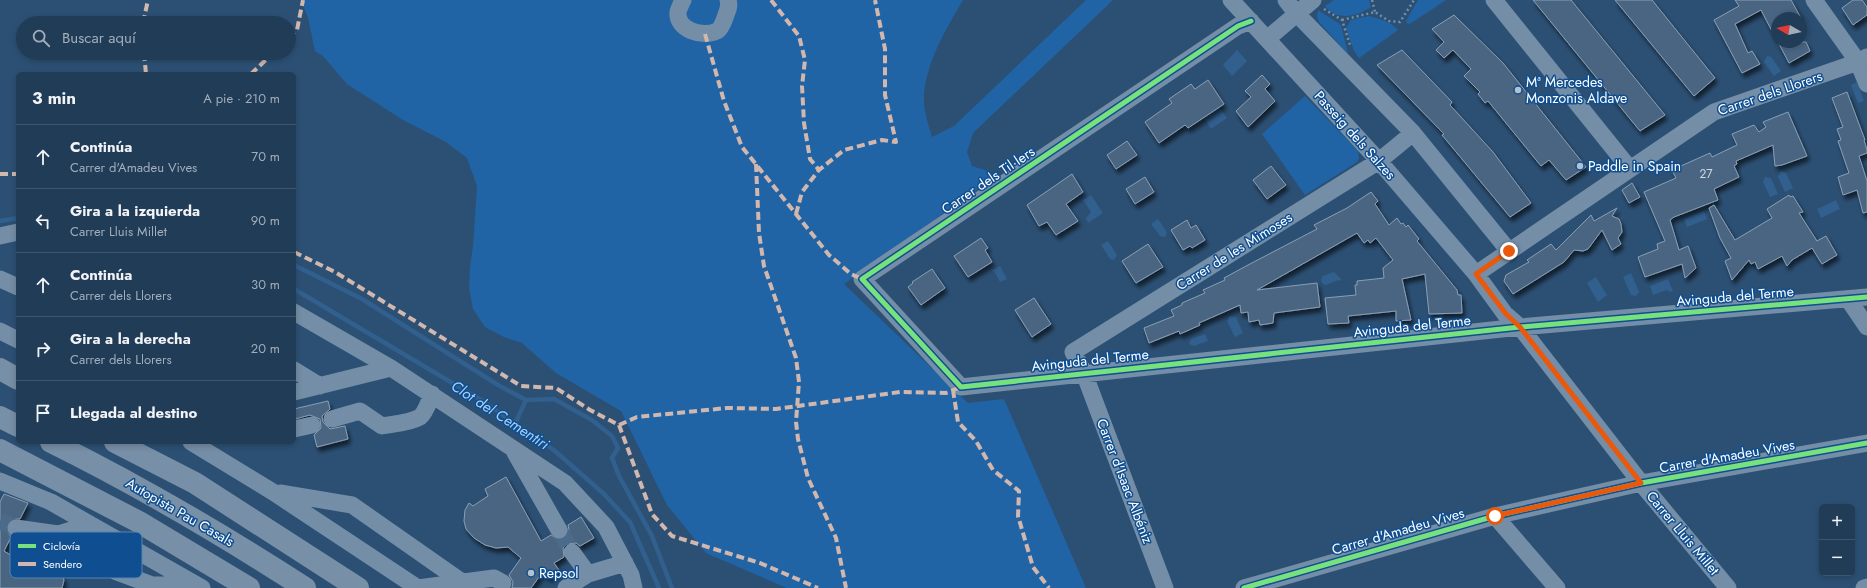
<!DOCTYPE html>
<html lang="es">
<head>
<meta charset="utf-8">
<style>
	body { margin:0; font-family:Jost,sans-serif; background:#2d4761; color:#f1f3f6 }
	.controls { position:absolute; right:12px; bottom:12px; display:grid; overflow:hidden; border-radius:6px; box-shadow:0 2px 6px #0003 }
	.controls button { width:36px; height:36px; display:grid; place-items:center; padding:0; border:0; border-bottom:1px solid #3e566d; background:#213c57; color:#f1f3f6; font:20px sans-serif }
	.compass { position:absolute; left:1771px; top:12px; width:36px; height:36px; border-radius:50%; background:#213c57; box-shadow:0 2px 6px #0003; rotate:279deg }
	.stop { position:absolute; width:12px; height:12px; margin:-9px; border:3px solid #ea580c; border-radius:50%; background:#fff }
	.stop.end { background:#ea580c; border-color:#fff; box-shadow:0 1px 4px #0008 }
	.list { margin:0; padding:0; list-style:none }
	h2 { display:flex; justify-content:space-between; align-items:center; height:52px; margin:0; padding:0 16px; font-size:17px }
	h2 small { font-size:13px; font-weight:400; color:#a2adba }
	.list li { display:grid; grid-template-columns:26px 1fr auto; gap:12px; align-items:center; box-sizing:border-box; height:64px; padding:0 16px; border-top:1px solid #3e566d }
	.list b { display:block; font-size:15px; white-space:nowrap }
	.list p { margin:0; font-size:13px; white-space:nowrap; color:#a2adba }
	.list em { font-size:13px; font-style:normal; color:#a2adba }
	.icon { flex:none; width:22px; height:22px; fill:none; stroke:currentColor; stroke-width:2; stroke-linecap:round; stroke-linejoin:round }
	.map { position:relative; flex:none; width:1867px; height:588px; overflow:hidden }
	.search { position:absolute; background:#213c57; box-shadow:0 2px 6px #0003; left:16px; top:16px; width:280px; height:44px; display:flex; align-items:center; gap:10px; box-sizing:border-box; padding:0 14px; border-radius:22px; color:#a2adba; font-size:15px }
	.panel { position:absolute; background:#213c57; box-shadow:0 2px 6px #0003; left:16px; top:72px; width:280px; height:372px; border-radius:6px }
	.map>svg:first-child { display:block }
	.green { fill:#2064a6 }
	.water { fill:#315f8e }
	.lines { fill:none; stroke-linecap:round; stroke-linejoin:round }
	.stream { stroke:#315f8e; stroke-width:4.5 }
	.building { fill:#486582; stroke:#899fb5; filter:url(#shadow) }
	.minor-tunnel { stroke:#4c6a89; stroke-width:17; stroke-dasharray:17 8; stroke-linecap:butt }
	.path { stroke:#748ea7; stroke-width:2.5; stroke-dasharray:2 3; stroke-linecap:butt }
	.minor { stroke:#748ea7; stroke-width:17 }
	.highway { stroke:#778fa7; stroke-width:22 }
	.quiet { stroke:#d1b7ad; stroke-width:4; stroke-dasharray:8 4; stroke-linecap:butt }
	.cycleway-casing { stroke:#0f4f91; stroke-width:8 }
	.cycleway { stroke:#77e17e; stroke-width:5 }
	.route { stroke:#ea580c; stroke-width:5 }
	.poi-dot { fill:#b5c2ce; stroke:#0f4f91; stroke-width:1.5 }
	.labels { text-anchor:middle; dominant-baseline:central; stroke-width:3; stroke-linejoin:round; paint-order:stroke }
	.number-label { font-size:12px; fill:#d1d8e0 }
	.poi-label { font-size:14px; fill:#fff; stroke:#0f4f91; text-anchor:start }
	.street-label { font-size:14px; fill:#fff; stroke:#0f4f91 }
	.water-label { font-size:15px; font-style:italic; fill:#a6d1fa; stroke:#0f4f91 }
	.key { fill:#0f4f91; stroke:#5784b2; stroke-width:1 }
	.key-label { font-size:11px; fill:#fff }
</style>
</head>
<body>
<div class="map">
<svg width="1867" height="588" viewBox="0 0 1867 588">
	<defs>
		<filter id="shadow"><feDropShadow dx="2.5" dy="4.5" stdDeviation="2" flood-color="#0009"/></filter>
	</defs>
	<rect width="100%" height="100%" fill="#2c5074"/>
	<path class="green" d="M301,0H963C946,29 922,69 924,104C925,114 929,127 932,137L954,126L1086,0H1113L973,133L967,152L972,166L985,170L995,177L844,284L968,403L1004,399L1086,588H787L706,553L667,505L621,411L556,373L522,343L504,337L485,327L473,309L469,288L470,267L473,246L477,186L467,158L446,142L403,120L347,84L323,56L315,51L308,18Z
		M1334,0H1369L1371,7C1357,17 1336,21 1325,6Z
		M1418,0H1446L1408,25L1406,21Z
		M1318,10L1341,25L1348,54L1319,22L1317,17Z
		M1369,16C1380,19 1390,21 1398,30L1359,58L1354,51L1346,28L1351,20Z
		M1305,96L1358,151L1359,158L1357,162L1305,195L1262,134Z"/>
	<path class="water" d="M1237,50L1247,61L1232,76L1223,65Z
		M1767,56L1771,57L1781,71L1774,76L1764,62Z
		M1857,82L1864,101L1858,103L1851,85Z
		M1219,107L1227,118L1211,129L1204,118Z
		M1781,171L1786,173L1793,188L1785,192L1778,177Z
		M1765,177L1771,178L1778,194L1770,197L1763,182Z
		M1091,195L1103,213L1088,223L1086,218L1091,212L1083,200Z
		M1836,200L1840,209L1821,218L1817,209Z
		M1704,211L1707,219L1687,227L1684,219Z
		M1158,219L1167,232L1165,237L1160,236L1151,224Z
		M1108,241L1117,255L1114,260L1110,259L1101,245Z
		M1000,266L1007,279L1000,282L994,271H991Z
		M1334,272L1341,279L1340,281L1338,280L1326,285L1322,283L1321,280L1323,276Z
		M1631,273L1639,292L1636,296L1631,295L1623,277Z
		M1596,277L1607,295L1598,302L1587,283Z
		M1668,279L1673,291L1670,292L1667,290L1653,295L1650,286Z
		M1230,316L1236,317L1243,333L1235,337L1227,321Z
		M1205,334L1208,341L1194,346L1189,344L1191,339Z"/>
	<g class="lines">
		<path class="stream" d="M0,221L18,218
			M294,265L362,299L498,385L526,400L554,399L592,420L612,436L618,448L612,458L619,476L652,536L672,588
			M294,289L481,400L555,451L604,494L630,522L659,588
			M515,424L526,400"/>
	</g>
	<path class="building" d="M1533,0H1571L1665,115L1640,131Z
		M1615,0H1652L1715,78L1694,96Z
		M1735,0H1791L1801,18H1777V41L1761,10L1735,24L1748,53L1752,51L1760,64L1742,73L1714,20L1739,6Z
		M1853,0H1862L1867,7V15L1853,25L1842,8Z
		M1454,15L1503,63L1586,167L1566,180L1549,160L1541,166L1488,101L1485,103L1478,94L1480,92L1464,76L1471,69L1453,50L1444,58L1436,50L1444,42L1432,29Z
		M1778,42H1806L1810,51L1789,63Z
		M1402,50L1452,102L1450,105L1493,152L1531,203L1510,217L1442,135L1444,134L1377,65Z
		M1262,75L1270,84L1265,89L1275,101L1248,127L1236,111L1251,97L1245,91Z
		M1208,80L1224,104L1188,128L1185,125L1159,143L1145,122L1172,103L1169,99L1191,84L1195,89Z
		M1847,92L1865,140H1864L1867,150V153L1859,156L1867,181V212L1863,213L1857,190L1843,195L1838,177L1849,173L1838,141L1841,140L1837,129L1843,127L1832,98Z
		M1788,112L1807,156L1782,165L1775,166L1773,145L1736,161L1737,164L1734,166L1739,177L1714,189L1718,200L1674,217L1670,220L1679,250L1688,246L1696,268L1685,278L1682,264L1645,277L1638,257L1658,249L1657,244L1665,241L1644,192L1676,178L1672,170L1710,153L1712,157L1737,145L1732,134L1754,125L1759,132L1766,127L1763,122Z
		M1127,141L1137,155L1116,169L1107,155Z
		M1271,166L1286,185L1267,199L1253,180Z
		M1072,174L1083,192L1066,204L1078,221L1056,235L1047,222L1039,226L1027,205Z
		M1145,177L1154,192L1135,204L1126,189Z
		M1632,183L1640,197L1629,203L1622,190Z
		M1371,192L1378,201L1375,204L1389,225L1397,218L1401,224L1403,223L1406,227L1408,225L1419,239L1417,241L1457,290L1458,295H1461L1462,313L1429,314L1425,274L1402,279L1411,320L1396,321V311L1348,316L1349,323L1328,324L1325,298L1356,295L1355,285H1357V281L1384,278L1383,268L1393,260L1376,238L1370,243L1368,240L1364,243L1357,233L1257,290L1317,283L1320,307L1274,313L1273,323L1260,325L1259,320L1249,322L1248,312L1241,313L1240,305L1199,323L1200,325L1189,330L1180,334L1179,331L1149,343L1144,328L1174,316L1171,310L1182,305V303L1205,293L1203,290L1225,280L1224,278L1248,265L1317,229L1314,225L1347,208Z
		M1789,195L1790,197L1793,196L1803,212L1799,213L1817,241L1826,236L1837,255L1822,264L1812,248L1792,260L1787,266L1782,256L1758,269L1755,262L1751,264L1749,260L1732,280L1725,261L1731,258L1720,238L1709,208L1714,205L1735,240L1772,218L1767,209Z
		M1617,208L1612,216L1619,219L1621,224L1622,232L1618,238L1621,244L1612,250L1602,230L1588,249L1583,251L1574,250L1564,262L1513,294L1504,281L1506,275L1529,262L1527,260L1551,244L1556,250L1591,215L1594,221Z
		M1187,220L1191,228L1196,225L1205,240L1192,248L1190,246L1183,250L1171,230Z
		M981,238L988,248L985,250L992,262L968,277L954,256Z
		M1148,244L1163,267L1136,283L1122,261Z
		M932,269L945,288L921,305L908,287L913,283L912,282Z
		M1034,298L1051,324L1032,337L1015,310Z
		M328,401L330,409L322,416L323,422L330,429L345,426L348,439L317,447L314,435L321,428L320,419L310,415L295,419L294,409Z
		M506,477L541,541L551,535L559,540L564,538L569,530L568,525L581,517L594,538L580,546L576,543L566,544L563,548L564,557L554,563L559,570L551,578L542,573L531,588H512L513,582L509,575L521,558L508,547L496,548L485,545L474,538L466,529L464,521L465,510L469,503L473,506L488,496L485,489Z
		M4,494L28,503L20,519H13L8,522L7,531L11,537L4,551L20,561L38,560L50,562L60,571L64,580L62,588H0V502Z"/>
	<g class="lines">
		<path class="minor-tunnel" d="M0,521L16,528
			M559,530L572,552"/>
		<path class="path" d="M1372,0L1375,12
			M1324,9L1342,20L1350,45
			M1342,20L1375,12L1389,21L1400,22L1414,0"/>
		<path class="minor" d="M683,0C681,4 679,8 678,12C676,30 703,38 717,31C722,28 724,20 726,15C728,9 730,6 728,0
			M1231,0L1379,161L1476,274L1505,314L1520,327L1641,483L1728,588
			M1286,0L1296,13L1413,133L1509,251
			M1494,0L1630,169
			M1814,0L1858,62L1867,84
			M1251,21L1238,26L862,279L961,387L1520,327L1867,297
			M1267,39L1313,0
			M0,236L18,232
			M1476,274L1714,112L1858,62L1867,57
			M0,279L18,287
			M1848,299L1867,327
			M294,312L391,368L565,483L606,527L631,575L634,588
			M0,331L18,340
			M294,370L320,386
			M294,392L391,368
			M332,419L360,411L382,426C393,424 410,423 420,417C426,412 429,401 432,394
			M294,429L312,425
			M191,442L273,492L418,588
			M513,449L559,530
			M0,481L51,502L202,588
			M280,493L352,505L462,582
			M1495,516L1557,588
			M16,528L58,534L90,524
			M58,534L117,572L152,585H196
			M572,552L588,574
			M418,588L494,578L503,583
			M566,588L588,574L625,563
			M1165,588L1084,373L1073,352L1379,161L1413,133
			M1244,588L1495,516L1641,483L1867,443
			M1864,588L1867,587"/>
		<path class="highway" d="M0,369L18,379
			M0,417L18,426
			M51,442C138,485 223,535 305,588
			M115,442L195,483L358,588
			M0,450L139,522L249,588"/>
		<path class="quiet" d="M771,0L799,36L805,60L802,86L804,123L810,159L819,170
			M143,23L148,0
			M705,34L724,101L742,147L829,255L851,274L862,279
			M289,38L297,30L303,0
			M144,53L146,74
			M251,74L273,53
			M756,164L759,233L764,266L796,358L799,382L796,422L798,439L808,478L836,538L846,588
			M0,174H18
			M796,214L802,192L819,170L844,150L882,140L896,142L885,95V49L875,0
			M294,252L335,272L521,386L556,388L590,410L619,425L637,417L727,408L776,409L900,392L946,393L961,387
			M953,390L958,422L976,441L993,470L1019,491L1018,516L1033,567L1049,588
			M619,425L652,514L672,536L760,563L818,588"/>
		<g class="cycleway-casing">
			<path id="cycleway" d="M1251,21L1238,26L862,279L961,387L1520,327L1867,297
				M1244,588L1495,516L1641,483L1867,443"/>
		</g>
		<use href="#cycleway" class="cycleway"/>
	</g>
	<g class="lines">
		<path class="route" d="M1495,516L1641,483L1520,327L1506,314L1476,274L1509,251"/>
	</g>
	<g class="poi-dot">
		<circle cx="1518" cy="90" r="4"/>
		<circle cx="1580" cy="166" r="4"/>
		<circle cx="531" cy="573" r="4"/>
	</g>
	<g class="labels">
		<g class="number-label">
			<text x="1706" y="174">27</text>
		</g>
		<g class="poi-label">
			<text x="1526" y="82">Mª Mercedes<tspan x="1526" dy="16">Monzonis Aldave</tspan></text>
			<text x="1588" y="166">Paddle in Spain</text>
			<text x="539" y="573">Repsol</text>
		</g>
		<g class="street-label">
			<text transform="translate(1770 93) rotate(-19)">Carrer dels Llorers</text>
			<text transform="translate(1355 135) rotate(48)">Passeig dels Salzes</text>
			<text transform="translate(988 180) rotate(-34)">Carrer dels Til·lers</text>
			<text transform="translate(1234 251) rotate(-32)">Carrer de les Mimoses</text>
			<text transform="translate(1735 296) rotate(-5)">Avinguda del Terme</text>
			<text transform="translate(1412 326) rotate(-6)">Avinguda del Terme</text>
			<text transform="translate(1090 360) rotate(-6)">Avinguda del Terme</text>
			<text transform="translate(1727 456) rotate(-10)">Carrer d'Amadeu Vives</text>
			<text transform="translate(1125 481) rotate(69)">Carrer d'Isaac Albéniz</text>
			<text transform="translate(180 512) rotate(30)">Autopista Pau Casals</text>
			<text transform="translate(1398 531) rotate(-16)">Carrer d'Amadeu Vives</text>
			<text transform="translate(1683 533) rotate(50)">Carrer Lluis Millet</text>
		</g>
		<g class="water-label">
			<text transform="translate(500 415) rotate(33)">Clot del Cementiri</text>
		</g>
	</g>
	<rect x="10" y="532" width="132" height="46" rx="6" class="key"/>
	<rect x="18" y="544" width="18" height="4" fill="#77e17e"/>
	<rect x="18" y="562" width="18" height="4" fill="#d1b7ad"/>
	<g class="key-label">
		<text x="43" y="550">Ciclovía</text>
		<text x="43" y="568">Sendero</text>
	</g>
</svg>
<div class="controls">
<button>+</button>
<button>−</button>
</div>
<svg class="compass" viewBox="-18 -18 36 36"><path d="M0-13l5 13h-10z" fill="#e53935"/><path d="M0 13l5-13h-10z" fill="#a2adba"/></svg>
<div class="stop" style="left:1495px;top:516px"></div>
<div class="stop end" style="left:1509px;top:251px"></div>
<div class="search"><svg class="icon" aria-label="search" viewBox="0 0 24 24"><circle cx="10" cy="10" r="6"/><path d="M15 15l6 6"/></svg>Buscar aquí</div>
<section class="panel">
<h2>3 min<small>A pie · 210 m</small></h2>
<ul class="list">
<li><svg class="icon" aria-label="ahead" viewBox="0 0 24 24"><path d="M12 20V5M6 11l6-6 6 6"/></svg><div><b>Continúa</b><p>Carrer d'Amadeu Vives</p></div><em>70 m</em></li>
<li><svg class="icon" aria-label="left" viewBox="0 0 24 24"><path d="M17 20v-9H6M10 6l-5 5 5 5"/></svg><div><b>Gira a la izquierda</b><p>Carrer Lluis Millet</p></div><em>90 m</em></li>
<li><svg class="icon" aria-label="ahead" viewBox="0 0 24 24"><path d="M12 20V5M6 11l6-6 6 6"/></svg><div><b>Continúa</b><p>Carrer dels Llorers</p></div><em>30 m</em></li>
<li><svg class="icon" aria-label="right" viewBox="0 0 24 24"><path d="M7 20v-9h11M14 6l5 5-5 5"/></svg><div><b>Gira a la derecha</b><p>Carrer dels Llorers</p></div><em>20 m</em></li>
<li><svg class="icon" aria-label="arrive" viewBox="0 0 24 24"><path d="M6 21V4h12l-3 4 3 4H6"/></svg><div><b>Llegada al destino</b></div></li>
</ul>
</section>
</div>
</body>
</html>
